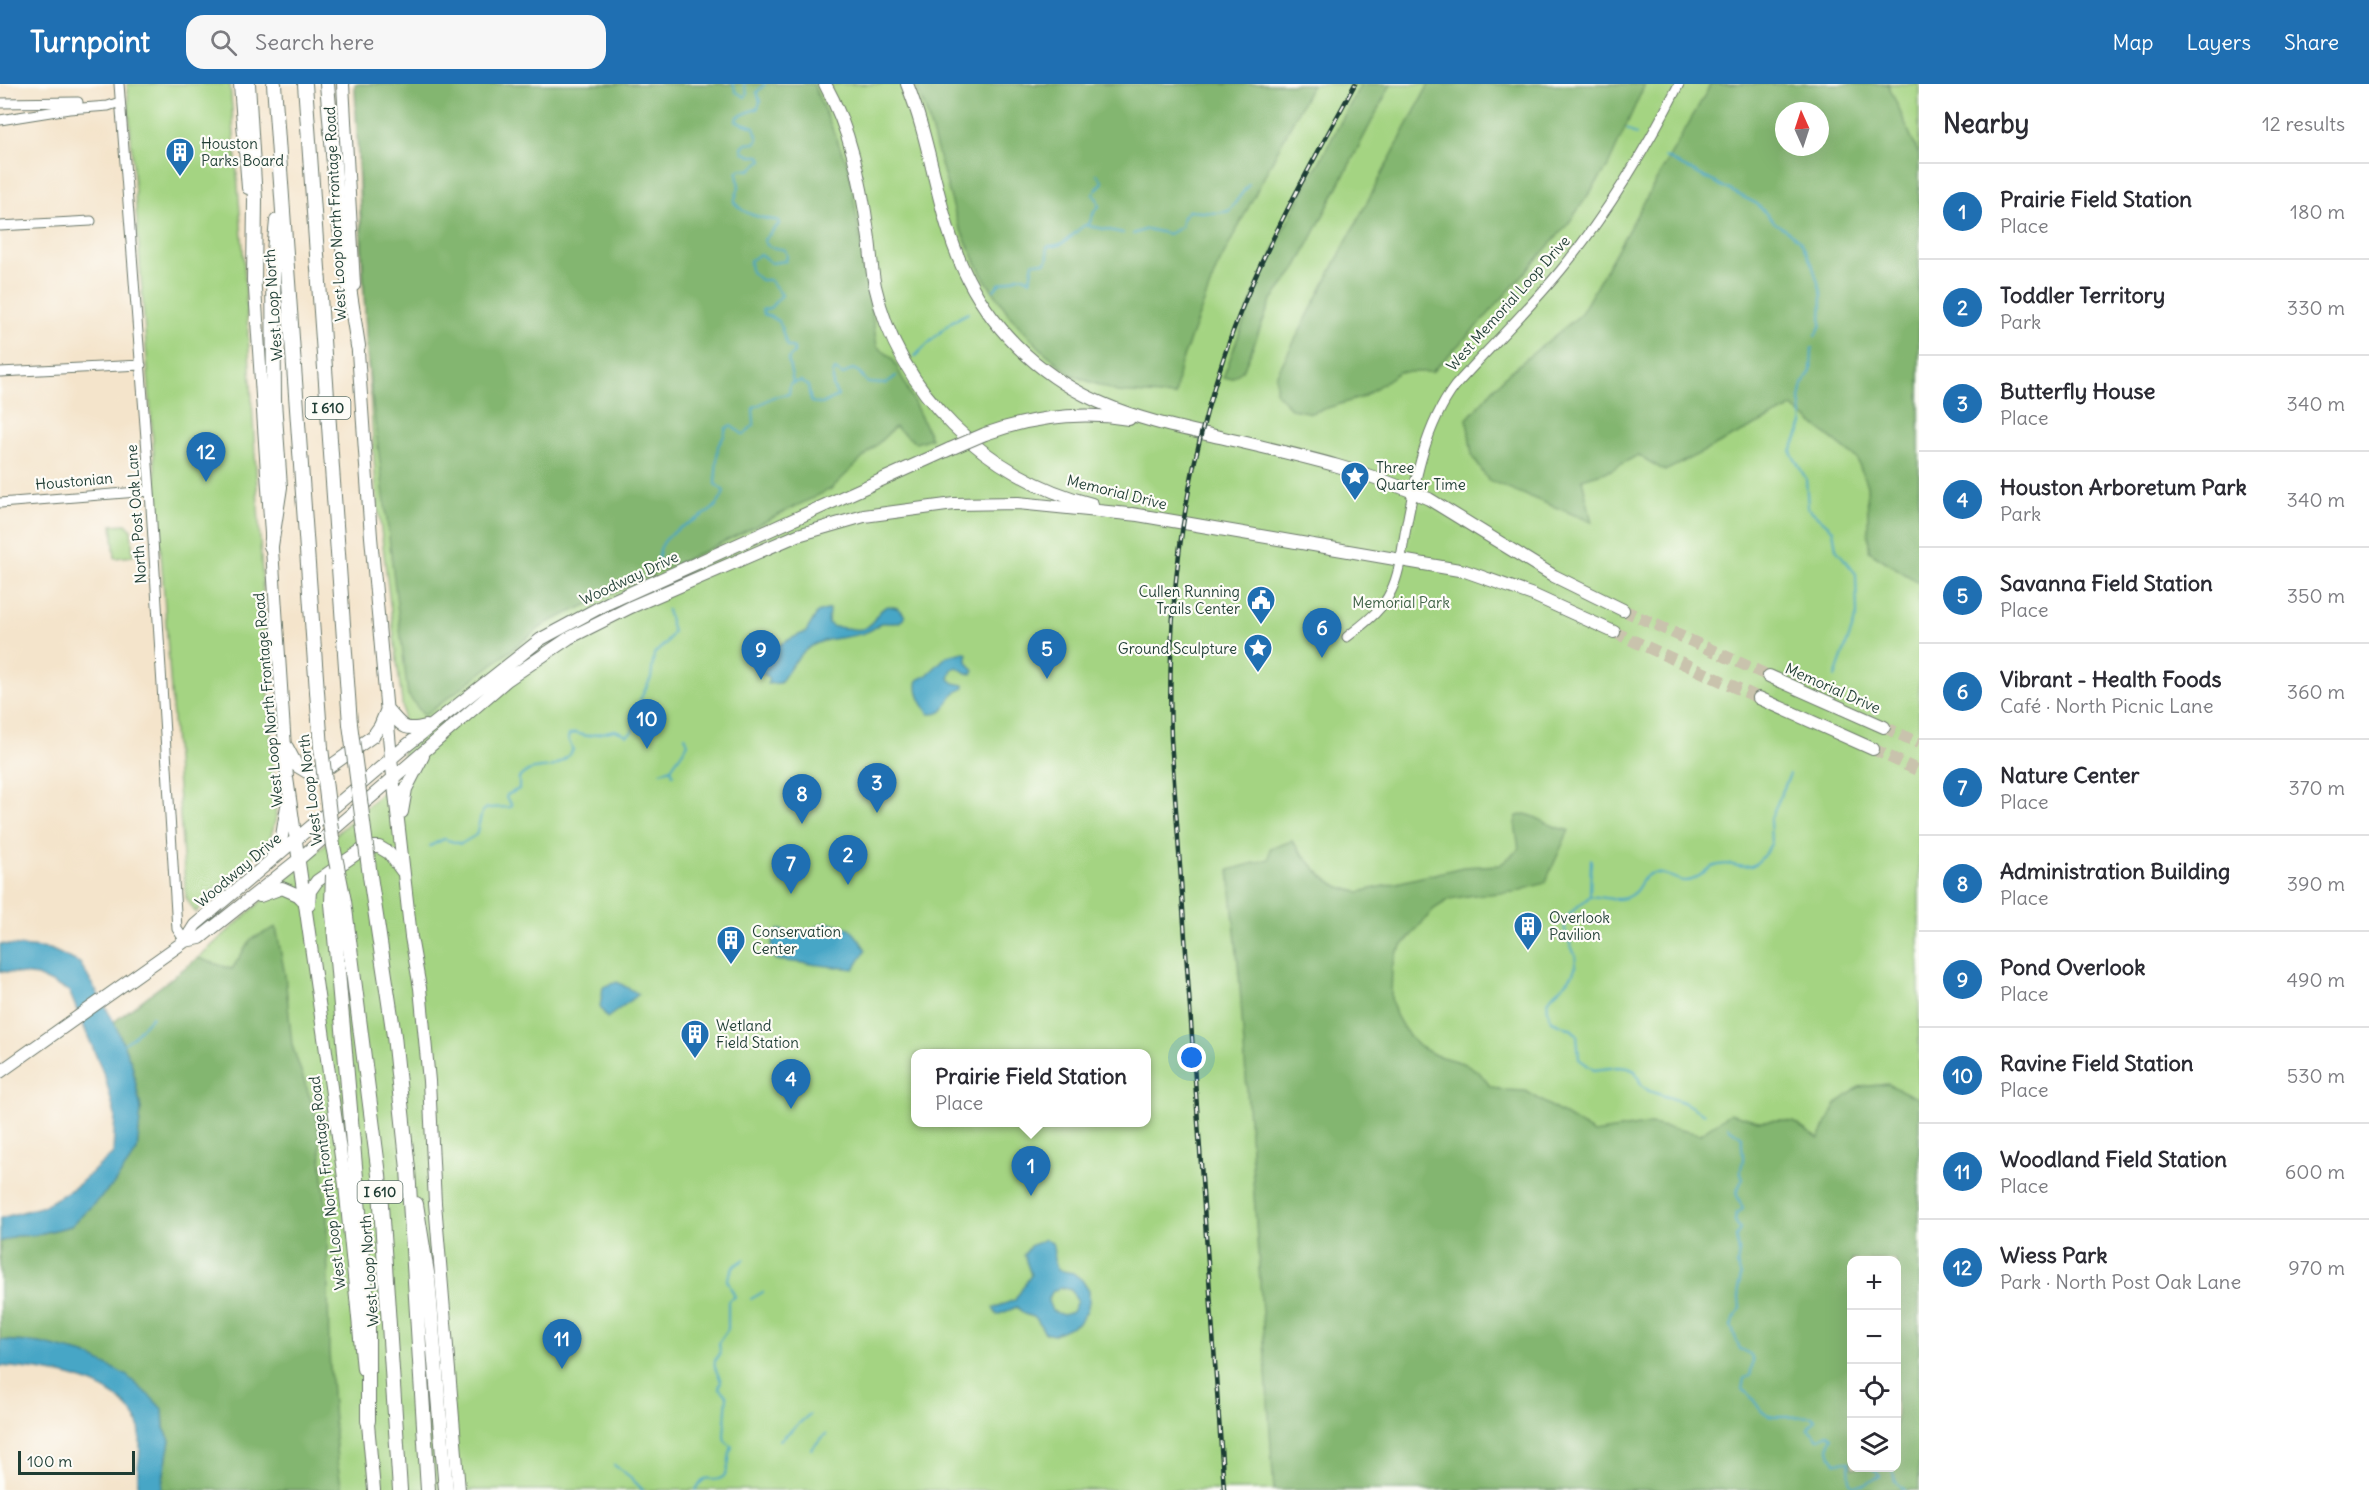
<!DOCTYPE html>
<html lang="en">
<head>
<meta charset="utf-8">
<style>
	body { margin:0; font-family:Delius,sans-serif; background:#f7f7f7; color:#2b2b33 }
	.controls { position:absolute; right:18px; bottom:18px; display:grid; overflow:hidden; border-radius:12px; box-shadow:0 6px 24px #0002 }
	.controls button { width:54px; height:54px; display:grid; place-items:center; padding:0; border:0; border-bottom:2px solid #e1e1e2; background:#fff; color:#2b2b33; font:30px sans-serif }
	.compass { position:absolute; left:1775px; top:18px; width:54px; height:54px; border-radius:50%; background:#fff; box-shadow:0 6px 24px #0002; rotate:357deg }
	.scale { position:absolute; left:18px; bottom:15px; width:117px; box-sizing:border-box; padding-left:6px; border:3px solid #1f3d34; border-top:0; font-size:16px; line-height:21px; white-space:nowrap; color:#1f3d34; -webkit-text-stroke:4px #fdfcf7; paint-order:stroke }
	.you { position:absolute; left:1192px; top:974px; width:21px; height:21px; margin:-15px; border:4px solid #fff; border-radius:50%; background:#1a73e8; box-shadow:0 0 0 9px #1a73e833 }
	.badge { display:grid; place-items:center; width:39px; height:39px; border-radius:50%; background:#1f6fb2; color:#fff; font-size:20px; font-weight:700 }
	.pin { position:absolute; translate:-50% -50px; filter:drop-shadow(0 2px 3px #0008) }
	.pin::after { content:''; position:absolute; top:32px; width:21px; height:18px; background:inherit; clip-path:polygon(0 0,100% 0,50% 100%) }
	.popup { position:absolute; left:911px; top:965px; width:240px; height:78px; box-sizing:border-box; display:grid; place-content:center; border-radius:12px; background:#fff; filter:drop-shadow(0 2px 4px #0005); font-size:20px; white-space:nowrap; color:#7c7c81 }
	.popup b { font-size:22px; color:#2b2b33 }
	.popup::after { content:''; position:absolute; left:50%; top:100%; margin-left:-12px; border:12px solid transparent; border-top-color:#fff }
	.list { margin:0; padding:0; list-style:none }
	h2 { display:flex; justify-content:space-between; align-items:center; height:78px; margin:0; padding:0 24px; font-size:26px }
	h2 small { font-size:20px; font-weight:400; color:#7c7c81 }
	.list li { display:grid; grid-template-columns:39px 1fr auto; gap:18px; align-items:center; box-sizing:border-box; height:96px; padding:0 24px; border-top:2px solid #e1e1e2 }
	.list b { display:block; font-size:22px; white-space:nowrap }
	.list p { margin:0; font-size:20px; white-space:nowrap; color:#7c7c81 }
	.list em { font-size:20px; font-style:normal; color:#7c7c81 }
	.icon { flex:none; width:33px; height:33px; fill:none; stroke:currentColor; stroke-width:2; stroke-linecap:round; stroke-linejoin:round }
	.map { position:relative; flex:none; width:1919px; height:1406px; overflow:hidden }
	header { display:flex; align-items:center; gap:36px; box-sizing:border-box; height:84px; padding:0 30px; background:#1f6fb2; color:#fff }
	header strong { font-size:28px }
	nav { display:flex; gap:33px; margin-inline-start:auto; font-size:21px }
	.search { width:420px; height:54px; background:#f7f7f7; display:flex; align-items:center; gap:15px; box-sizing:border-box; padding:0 21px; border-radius:18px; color:#7c7c81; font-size:22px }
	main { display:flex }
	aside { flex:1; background:#fff }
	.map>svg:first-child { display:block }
	.green { fill:#a4d482; stroke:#62885b; stroke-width:1.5; fill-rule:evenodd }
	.forest { fill:#83b670; stroke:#517a52; stroke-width:1.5; fill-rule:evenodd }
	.water { fill:#47a6c6; stroke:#33727d; stroke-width:1.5; fill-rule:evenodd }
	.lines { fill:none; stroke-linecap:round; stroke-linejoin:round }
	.stream { stroke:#47a6c6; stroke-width:2 }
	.major-tunnel { stroke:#c9c3ad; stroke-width:12; stroke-dasharray:12 6; stroke-linecap:butt }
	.minor-casing { stroke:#6a7769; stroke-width:11 }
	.major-casing { stroke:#6a7769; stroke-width:14 }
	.highway-casing { stroke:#6a7769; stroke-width:16 }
	.minor { stroke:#fff; stroke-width:9 }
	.major { stroke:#fff; stroke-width:12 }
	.highway { stroke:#fff; stroke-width:14 }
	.rail-casing { stroke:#1f3d34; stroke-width:4.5 }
	.rail { stroke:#fdfcf7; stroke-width:2; stroke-dasharray:7; stroke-linecap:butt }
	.major-bridge-casing { stroke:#6a7769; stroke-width:14; stroke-linecap:butt }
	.highway-bridge-casing { stroke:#6a7769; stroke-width:16; stroke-linecap:butt }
	.major-bridge { stroke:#fff; stroke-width:12 }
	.highway-bridge { stroke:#fff; stroke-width:14 }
	.labels { text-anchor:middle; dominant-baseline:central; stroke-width:4.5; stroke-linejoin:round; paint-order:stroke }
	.shield { fill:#fdfcf7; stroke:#62766e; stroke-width:1.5 }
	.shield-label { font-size:14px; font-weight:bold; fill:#1f3d34 }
	.poi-label { font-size:15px; fill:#1f3d34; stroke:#fdfcf7; text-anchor:start }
	.street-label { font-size:15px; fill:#1f3d34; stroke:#fdfcf7 }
	.park-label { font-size:15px; fill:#406348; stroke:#fdfcf7 }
</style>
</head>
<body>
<header>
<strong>Turnpoint</strong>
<div class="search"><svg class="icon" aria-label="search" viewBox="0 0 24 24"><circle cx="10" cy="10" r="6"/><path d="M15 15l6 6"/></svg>Search here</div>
<nav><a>Map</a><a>Layers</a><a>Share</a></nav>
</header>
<main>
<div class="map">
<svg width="1919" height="1406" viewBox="0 0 1919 1406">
	<rect width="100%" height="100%" fill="#fdfcf7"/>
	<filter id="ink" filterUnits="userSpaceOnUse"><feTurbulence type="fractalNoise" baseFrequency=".0167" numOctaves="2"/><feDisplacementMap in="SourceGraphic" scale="12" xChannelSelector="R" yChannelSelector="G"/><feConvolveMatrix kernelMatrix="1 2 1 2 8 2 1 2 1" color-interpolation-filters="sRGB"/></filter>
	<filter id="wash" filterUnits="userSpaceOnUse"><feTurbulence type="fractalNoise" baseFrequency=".008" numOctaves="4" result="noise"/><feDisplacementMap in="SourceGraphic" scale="24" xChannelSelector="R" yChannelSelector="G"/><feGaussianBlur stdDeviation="1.35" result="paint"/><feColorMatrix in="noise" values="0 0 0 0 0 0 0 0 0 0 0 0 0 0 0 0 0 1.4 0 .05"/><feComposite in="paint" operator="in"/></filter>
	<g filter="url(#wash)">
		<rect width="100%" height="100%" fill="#f4e4cb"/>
		<path class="green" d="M127,0H230L244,179L276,734L271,752L266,761L206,814L196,829L186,814Z
			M355,0H1919V1406H161L164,1344L40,1259L0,1256V1158L114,1100L132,981L114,938L198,874L403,690V627L376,404L362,179ZM1784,27H1820V63H1784ZM916,970H1146V1038H916ZM1852,1176H1896V1384H1852Z
			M126,440L131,445L133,472L115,474L112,441Z"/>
		<path class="forest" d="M355,0H813L849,84L877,262L893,275L931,354L916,359L895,343L831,405L709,465L547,539L424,632L408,611L367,271Z
			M915,0H1312L1216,186L1180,282L1175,312L1117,308L1072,291L1043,267L1010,232L982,191L958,140L926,27Z
			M1361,0H1391L1295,186L1271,217L1244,285L1232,294H1223L1255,207L1283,146Z
			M1429,0H1645L1607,84L1568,140L1484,235L1432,288H1399L1363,313L1311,329L1292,325L1276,309V292Z
			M1711,0H1888L1919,71V499L1869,467L1867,402L1857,375L1792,323L1665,387L1638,371L1609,387L1582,395L1592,438L1488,396L1472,372L1467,335L1505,292L1580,231ZM1784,27H1820V63H1784Z
			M1525,730C1541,733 1549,744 1569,746L1545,799L1514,808L1474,811L1450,815L1434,825L1397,868L1392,884L1391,914L1396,931L1404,945L1417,961L1435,971L1466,980L1479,988L1490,1002L1502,1006L1526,1007L1594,1049L1651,1040L1700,1050L1730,1029L1758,1037L1782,1036L1793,1038L1819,1055L1836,1020L1859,1003L1888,1000L1919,1015V1406H1274L1239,889L1229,786L1269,775L1270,765L1292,757C1311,781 1327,804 1359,808L1463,783L1500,781L1519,765L1515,739L1517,732ZM1852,1176H1896V1384H1852Z
			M276,843L285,891L292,961L317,1034L327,1131L329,1269L337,1377L342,1406H161L170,1356L164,1344L163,1326L40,1259L0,1256V1158L15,1152L35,1151L71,1142L137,1067L141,1025L132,981L114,938L198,874L232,885L251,855Z"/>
		<path class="water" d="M887,522C897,523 901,524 905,533C899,542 890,538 880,539C863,558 831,549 810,563C798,571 788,587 780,599L767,600L769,595L766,591L759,589L757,579L759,570C777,564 789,554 806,548L817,529L829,525L828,539L834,543C843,542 858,549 867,543C876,537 875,528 887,522Z
			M964,568L967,570V578L974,587L972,590L966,589L957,583L952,585L949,595L954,599L964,601V604C961,606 957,607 955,609C943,618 950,631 929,630C923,622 914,607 918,596L926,592L947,572Z
			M825,839C850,840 853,846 866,866L854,885L776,876C770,864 770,857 778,846L804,849Z
			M0,860L50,865L80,879L114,938L132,981L141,1025L137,1067L114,1100L71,1142L35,1151L15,1152L0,1158V1134L44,1122L77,1102L113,1069L115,1031L105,993L69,907L37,892L0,887Z
			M617,898L639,910L607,934L600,923L603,903Z
			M1045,1155L1052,1159C1056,1169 1051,1176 1058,1186L1073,1189L1082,1196L1089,1207V1218L1087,1227L1079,1239L1053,1251L1045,1249L1036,1234L1024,1230L1017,1223L997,1231L993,1224L1015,1216L1031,1191L1024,1171L1030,1162ZM1060,1203L1071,1206L1077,1217L1072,1228L1063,1231L1052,1227L1048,1217L1052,1208Z
			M0,1256L40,1259L85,1270L126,1291L154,1316L163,1326L164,1344L170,1356L161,1406H137C139,1398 137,1391 138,1383C140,1372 142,1346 137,1337C114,1292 44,1286 0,1282Z"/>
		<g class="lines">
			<path class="stream" d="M733,0L736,8L745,13L747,10L744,0
				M765,0L757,8L760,18L758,24L737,33L736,37L754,43L758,55L755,59L745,60L742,63L743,68L751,72H760L762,76L750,86L741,85L737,89L739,103L734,118C744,132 763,134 779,137V140L764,156C767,166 777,163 785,166L787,171L786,177L771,179L760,170L750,177L751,188L761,196H770L782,211L770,224L762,226L764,230L779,237L787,262L794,264V269L788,275L793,298
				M1627,45L1636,51
				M1665,73L1757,120L1774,138L1800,156L1812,180L1822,211L1821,241L1815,252
				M1089,140L1095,126L1099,122L1097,115L1093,110L1103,98L1097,90
				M1133,150L1147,145L1169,150L1181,143L1183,133L1188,127L1216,129L1229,127L1249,100
				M994,206L999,200L1021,192L1030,196L1033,179L1046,178L1048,174L1047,164L1049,162C1066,163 1072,149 1085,141L1123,149
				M1812,264L1811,287L1803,300L1800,315L1803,340L1791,368L1806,395L1808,424L1833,446L1836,465L1856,490L1857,531L1835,593
				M915,272L951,238L968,229
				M658,477C659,473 659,467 661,463C674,436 717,437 724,407L715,400L718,362L724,352L726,344L731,342L744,351L754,340L753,325L755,323L773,313L789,310L790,300L801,297L808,302L811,318L822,320L838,312L833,303V289L835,286L843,291L852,285L858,287L868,299L886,300L896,292
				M661,688L671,684L673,691L671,684L688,660L685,652
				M430,762L444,755L461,760L476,751L482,728L487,724L511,723V720L506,714L507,711L519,705V694C529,683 536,685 550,683C558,682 568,672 573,666L568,655L569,651L575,649L587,652L615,646L627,651L632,648L639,627V618L651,594L654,570L666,559L673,548L667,526
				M1590,811L1591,775
				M122,961L133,953L152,933
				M1704,1030L1683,1018L1649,1007L1641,1000L1635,987L1628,984L1618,983L1594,986L1579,975L1577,951L1571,945L1552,937C1536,907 1567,910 1575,884C1581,865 1555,850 1569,831C1575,824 1584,818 1590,812C1602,813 1620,819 1631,811C1641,805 1640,792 1653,789C1665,788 1673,795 1684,797C1696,798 1703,787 1712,783C1739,772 1748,801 1771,760L1770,736L1790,690
				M1728,1043L1742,1053C1741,1060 1743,1066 1743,1074C1743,1082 1738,1086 1743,1094L1736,1109L1743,1125L1736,1130L1735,1137L1740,1145L1736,1153L1739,1167L1737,1181L1741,1192L1738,1205L1740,1224L1731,1242L1740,1265L1751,1272L1753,1278L1750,1292L1744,1294L1742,1306C1755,1311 1757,1328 1769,1332C1781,1335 1799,1331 1812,1333L1815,1336L1808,1344L1818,1355L1828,1350L1832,1353C1827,1362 1829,1373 1836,1379L1849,1378L1850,1398L1852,1401H1864L1880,1392L1872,1384
				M751,1215L763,1208
				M780,1356L810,1330
				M811,1365L826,1350
				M614,1381L629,1392L643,1406
				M1892,1384L1895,1397L1905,1406
				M696,1406C706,1384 714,1402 724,1392C731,1384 727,1372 732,1363L725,1357L724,1352L727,1312L719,1304L721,1297C716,1286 710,1279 720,1269L719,1258L728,1245V1217L735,1213L727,1196L733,1183L745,1175"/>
		</g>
	</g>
	<g filter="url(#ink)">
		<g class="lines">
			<path class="major-tunnel" d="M1623,526L1769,592
				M1614,548L1759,614
				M1884,643L1919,659
				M1873,665L1919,687"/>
			<g class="minor-casing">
				<path id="minor" d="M119,0L150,407L177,845L185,857
					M0,19L78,18
					M0,36L69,25L108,22L120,18
					M0,142L91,137
					M0,288L141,281
					M0,419L150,407
					M1347,553C1363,540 1382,527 1391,507C1400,489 1402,465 1406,444C1415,396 1425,342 1455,302C1490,263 1528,226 1561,186C1607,130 1646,65 1679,0"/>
			</g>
			<g class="major-casing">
				<path id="major" d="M240,0L248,104
					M343,0L354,201
					M825,0C850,45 861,97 868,148C871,166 871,184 875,202C899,309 987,394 1092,420
					M907,0C933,63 937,134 968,195C997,252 1047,297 1106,321C1143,337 1185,345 1224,354C1293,370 1364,385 1429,415L1554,492L1623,526
					M254,190L287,694L345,1101L363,1285
					M357,254L371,453L391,674L411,853L420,904L429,997L435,1119L459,1406
					M985,350C1032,333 1080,327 1129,335
					M1132,430L1465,487L1533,511L1614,548
					M1769,592L1884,643
					M1759,614L1873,665
					M287,663L297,682L307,688L321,689L373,652L380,642L387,625C402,641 402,648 426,642
					M402,728L406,705L423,672
					M272,774L282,752L287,722
					M260,812L282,804L298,811L305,818
					M309,821L310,807L317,797L366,763H379L389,769L402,787
					M185,857L200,854L298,776L507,596L569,554L631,523L798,451L864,432L954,420L1018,419L1138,431
					M0,988L185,857L195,841L406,662L541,555L608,519L950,365
					M367,1329L374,1406"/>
			</g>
			<g class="highway-casing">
				<path id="highway" d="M248,0L255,116L254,198
					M274,0L321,664
					M305,0L350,640
					M327,0L339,138L358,262
					M271,462L280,403L274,317L273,177L277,137
					M370,792L394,952L408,1085L428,1406
					M344,817L379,1091L400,1406
					M332,819L368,1231V1337
					M416,1120L428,1195L446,1406"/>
			</g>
			<use href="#minor" class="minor"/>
			<use href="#major" class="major"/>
			<use href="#highway" class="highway"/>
			<g class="rail-casing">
				<path id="rail" d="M1224,1406L1171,655C1166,506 1187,358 1244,219C1275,143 1316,72 1355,0"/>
			</g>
			<use href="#rail" class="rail"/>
			<g class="major-bridge-casing">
				<path id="major-bridge" d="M950,365L985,350"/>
			</g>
			<g class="highway-bridge-casing">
				<path id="highway-bridge" d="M350,640L370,792
					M321,664L333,762L344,817
					M332,819L333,791"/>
			</g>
			<use href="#major-bridge" class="major-bridge"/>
			<use href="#highway-bridge" class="highway-bridge"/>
		</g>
	</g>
	<defs>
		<g id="building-pin" transform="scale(1.5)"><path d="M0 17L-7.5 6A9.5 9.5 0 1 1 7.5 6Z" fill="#1f6fb2" stroke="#fdfcf7"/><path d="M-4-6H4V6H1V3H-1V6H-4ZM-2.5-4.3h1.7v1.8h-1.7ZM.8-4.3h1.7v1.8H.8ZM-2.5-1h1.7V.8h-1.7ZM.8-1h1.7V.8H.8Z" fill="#fff"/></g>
		<g id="sight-pin" transform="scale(1.5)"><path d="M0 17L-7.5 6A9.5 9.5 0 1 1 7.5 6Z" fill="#1f6fb2" stroke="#fdfcf7"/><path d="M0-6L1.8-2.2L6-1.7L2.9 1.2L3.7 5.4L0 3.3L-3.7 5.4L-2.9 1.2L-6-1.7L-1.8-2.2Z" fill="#fff"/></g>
		<g id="civic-pin" transform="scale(1.5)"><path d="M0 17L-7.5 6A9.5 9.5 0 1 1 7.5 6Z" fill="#1f6fb2" stroke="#fdfcf7"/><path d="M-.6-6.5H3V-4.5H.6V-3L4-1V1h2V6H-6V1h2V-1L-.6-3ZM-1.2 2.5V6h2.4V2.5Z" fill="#fff"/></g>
	</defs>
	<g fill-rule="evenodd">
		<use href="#building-pin" x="180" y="68"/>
		<use href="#sight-pin" x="1355" y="392"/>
		<use href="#civic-pin" x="1261" y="516"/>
		<use href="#sight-pin" x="1258" y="564"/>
		<use href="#building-pin" x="1528" y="842"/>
		<use href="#building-pin" x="731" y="856"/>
		<use href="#building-pin" x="695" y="950"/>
	</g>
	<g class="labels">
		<g class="shield">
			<rect x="305.5" y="313" width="45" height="22" rx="4.5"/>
			<rect x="357.5" y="1097" width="45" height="22" rx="4.5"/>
		</g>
		<g class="shield-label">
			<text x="328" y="324">I 610</text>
			<text x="380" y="1108">I 610</text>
		</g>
		<g class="poi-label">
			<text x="201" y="59">Houston<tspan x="201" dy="17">Parks Board</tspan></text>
			<text x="1376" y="383">Three<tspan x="1376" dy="17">Quarter Time</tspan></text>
			<text x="1240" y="507" text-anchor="end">Cullen Running<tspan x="1240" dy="17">Trails Center</tspan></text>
			<text x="1237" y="564" text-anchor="end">Ground Sculpture</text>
			<text x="1549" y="833">Overlook<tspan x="1549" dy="17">Pavilion</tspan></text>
			<text x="752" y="847">Conservation<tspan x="752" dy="17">Center</tspan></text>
			<text x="716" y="941">Wetland<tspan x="716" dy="17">Field Station</tspan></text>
		</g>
		<g class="street-label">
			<text transform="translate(335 130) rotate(-93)">West Loop North Frontage Road</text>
			<text transform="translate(1508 219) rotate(-48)">West Memorial Loop Drive</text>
			<text transform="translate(273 221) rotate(-94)">West Loop North</text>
			<text transform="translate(74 397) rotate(-5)">Houstonian</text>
			<text transform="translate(1117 408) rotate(14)">Memorial Drive</text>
			<text transform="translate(136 430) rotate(-94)">North Post Oak Lane</text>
			<text transform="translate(629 494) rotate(-25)">Woodway Drive</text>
			<text transform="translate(1833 604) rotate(24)">Memorial Drive</text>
			<text transform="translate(268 616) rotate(-95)">West Loop North Frontage Road</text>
			<text transform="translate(310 706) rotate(-97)">West Loop North</text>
			<text transform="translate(238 786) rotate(-40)">Woodway Drive</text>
			<text transform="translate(327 1099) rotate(-97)">West Loop North Frontage Road</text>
			<text transform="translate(369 1187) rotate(-94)">West Loop North</text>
		</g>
		<g class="park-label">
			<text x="1401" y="518">Memorial Park</text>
		</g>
	</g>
</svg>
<div class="controls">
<button>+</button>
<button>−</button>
<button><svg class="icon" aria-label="locate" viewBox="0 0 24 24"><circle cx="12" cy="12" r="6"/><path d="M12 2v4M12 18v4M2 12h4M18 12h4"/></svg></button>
<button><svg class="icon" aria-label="layers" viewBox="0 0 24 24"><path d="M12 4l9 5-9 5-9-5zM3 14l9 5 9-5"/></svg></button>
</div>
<svg class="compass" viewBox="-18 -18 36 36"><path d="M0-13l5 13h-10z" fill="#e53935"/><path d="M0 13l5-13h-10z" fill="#7c7c81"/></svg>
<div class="scale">100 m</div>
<div class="you"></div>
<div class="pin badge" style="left:1031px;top:1112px">1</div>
<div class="popup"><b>Prairie Field Station</b>Place</div>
<div class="pin badge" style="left:848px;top:801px">2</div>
<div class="pin badge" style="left:877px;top:729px">3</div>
<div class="pin badge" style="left:791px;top:1025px">4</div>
<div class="pin badge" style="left:1047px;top:595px">5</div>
<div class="pin badge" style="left:1322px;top:574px">6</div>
<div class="pin badge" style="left:791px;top:810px">7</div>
<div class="pin badge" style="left:802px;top:740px">8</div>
<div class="pin badge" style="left:761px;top:596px">9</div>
<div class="pin badge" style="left:647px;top:665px">10</div>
<div class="pin badge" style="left:562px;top:1285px">11</div>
<div class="pin badge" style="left:206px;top:398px">12</div>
</div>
<aside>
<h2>Nearby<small>12 results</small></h2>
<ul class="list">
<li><span class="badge">1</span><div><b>Prairie Field Station</b><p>Place</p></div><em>180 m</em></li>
<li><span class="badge">2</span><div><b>Toddler Territory</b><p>Park</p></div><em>330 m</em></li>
<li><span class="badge">3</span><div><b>Butterfly House</b><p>Place</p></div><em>340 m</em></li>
<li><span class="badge">4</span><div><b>Houston Arboretum Park</b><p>Park</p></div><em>340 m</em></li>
<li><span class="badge">5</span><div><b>Savanna Field Station</b><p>Place</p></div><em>350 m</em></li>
<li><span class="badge">6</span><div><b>Vibrant - Health Foods</b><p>Café · North Picnic Lane</p></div><em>360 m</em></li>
<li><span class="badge">7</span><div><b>Nature Center</b><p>Place</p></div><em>370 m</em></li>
<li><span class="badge">8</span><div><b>Administration Building</b><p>Place</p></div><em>390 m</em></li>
<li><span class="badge">9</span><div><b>Pond Overlook</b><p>Place</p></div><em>490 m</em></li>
<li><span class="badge">10</span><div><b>Ravine Field Station</b><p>Place</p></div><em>530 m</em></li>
<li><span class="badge">11</span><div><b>Woodland Field Station</b><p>Place</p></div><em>600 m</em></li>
<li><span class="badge">12</span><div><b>Wiess Park</b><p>Park · North Post Oak Lane</p></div><em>970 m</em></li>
</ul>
</aside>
</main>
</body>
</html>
